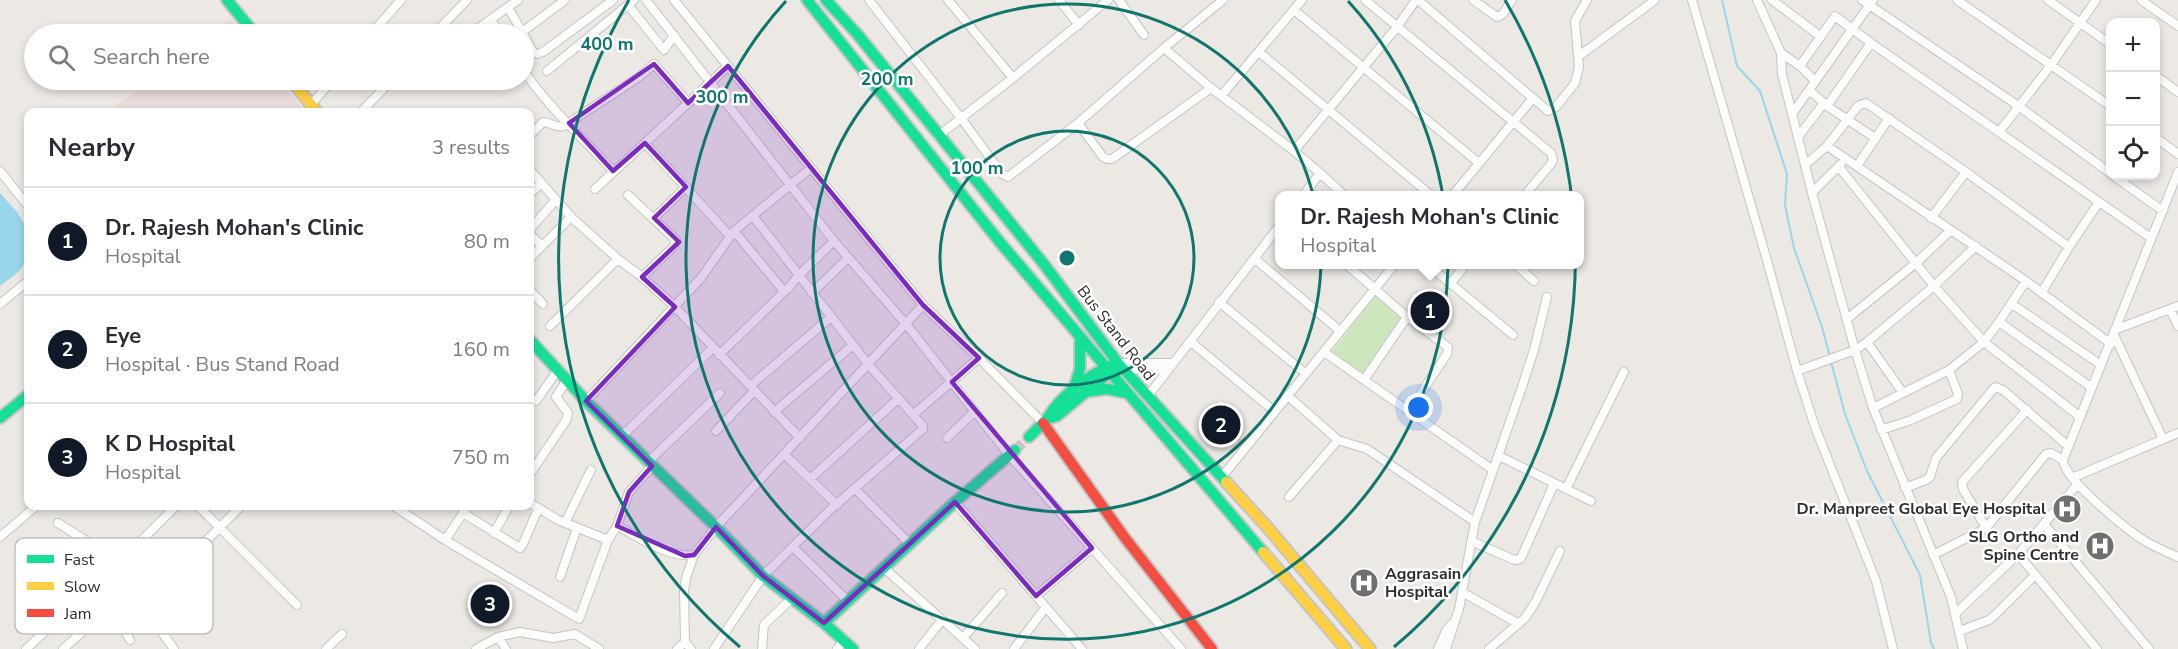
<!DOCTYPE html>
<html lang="en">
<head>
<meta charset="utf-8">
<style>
	body { margin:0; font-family:"Nunito Sans",sans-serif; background:#f2f2f3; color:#2b2b33 }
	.controls { position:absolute; right:18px; top:18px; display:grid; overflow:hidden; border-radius:12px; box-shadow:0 3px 9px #0003 }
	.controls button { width:54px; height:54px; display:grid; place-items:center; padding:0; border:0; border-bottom:2px solid #e1e1e2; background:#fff; color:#2b2b33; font:30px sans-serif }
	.you { position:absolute; left:1419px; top:408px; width:21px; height:21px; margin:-15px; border:4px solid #fff; border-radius:50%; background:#1a73e8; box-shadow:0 0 0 9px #1a73e833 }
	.badge { display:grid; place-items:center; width:39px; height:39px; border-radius:50%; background:#111827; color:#fff; font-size:20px; font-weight:700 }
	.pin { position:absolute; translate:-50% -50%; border:3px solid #fff; box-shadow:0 2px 6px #0006 }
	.popup { position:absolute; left:1275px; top:191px; width:309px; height:78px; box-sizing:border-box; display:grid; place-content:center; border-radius:12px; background:#fff; filter:drop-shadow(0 2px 4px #0005); font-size:20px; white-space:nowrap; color:#7c7c81 }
	.popup b { font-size:22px; color:#2b2b33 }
	.popup::after { content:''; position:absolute; left:50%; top:100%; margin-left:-12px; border:12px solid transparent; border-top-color:#fff }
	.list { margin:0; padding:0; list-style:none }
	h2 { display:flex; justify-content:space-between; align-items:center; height:78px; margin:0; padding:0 24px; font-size:26px }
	h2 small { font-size:20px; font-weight:400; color:#7c7c81 }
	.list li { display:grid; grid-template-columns:39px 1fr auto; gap:18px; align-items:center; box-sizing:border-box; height:108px; padding:0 24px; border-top:2px solid #e1e1e2 }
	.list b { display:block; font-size:22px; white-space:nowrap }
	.list p { margin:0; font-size:20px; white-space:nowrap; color:#7c7c81 }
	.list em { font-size:20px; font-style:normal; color:#7c7c81 }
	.icon { flex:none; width:33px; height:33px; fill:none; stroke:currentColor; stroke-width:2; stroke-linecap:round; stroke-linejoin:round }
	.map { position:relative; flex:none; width:2178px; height:649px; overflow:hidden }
	.search { position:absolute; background:#fff; box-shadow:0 3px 9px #0003; left:24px; top:24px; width:510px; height:66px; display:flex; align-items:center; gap:15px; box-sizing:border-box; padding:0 21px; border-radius:33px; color:#7c7c81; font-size:22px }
	.panel { position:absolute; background:#fff; box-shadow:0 3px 9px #0003; left:24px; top:108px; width:510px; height:402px; border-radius:12px }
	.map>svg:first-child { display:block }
	.medical { fill:#e9dcdb }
	.green { fill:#cee6be }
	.water { fill:#99d6ec }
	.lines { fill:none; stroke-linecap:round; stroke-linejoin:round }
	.stream { stroke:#99d6ec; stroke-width:2 }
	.secondary-tunnel { stroke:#c6c3c0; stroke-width:10; stroke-dasharray:10 5; stroke-linecap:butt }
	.street-casing { stroke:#c5c4c5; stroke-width:10 }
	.fast-casing { stroke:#c5c4c5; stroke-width:14 }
	.slow-casing { stroke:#c5c4c5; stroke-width:14 }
	.jam-casing { stroke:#c5c4c5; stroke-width:14 }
	.street { stroke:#fcfcfb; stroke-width:8 }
	.fast { stroke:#16e098; stroke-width:10 }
	.slow { stroke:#ffcf43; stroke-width:10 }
	.jam { stroke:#f24e42; stroke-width:10 }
	.marked { fill:#7b2cbf; fill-opacity:0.2; stroke:#7b2cbf; stroke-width:4.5; stroke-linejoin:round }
	.ring { fill:none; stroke:#0f766e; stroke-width:3 }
	.labels { text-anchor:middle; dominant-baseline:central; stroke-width:5; stroke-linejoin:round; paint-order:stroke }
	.street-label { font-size:16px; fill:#2e2e2e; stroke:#fff }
	.poi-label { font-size:16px; font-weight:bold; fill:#2e2e2e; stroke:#fff; text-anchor:end }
	.key { fill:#fff; stroke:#c0c0c0; stroke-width:1.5 }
	.key-label { font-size:16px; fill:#2e2e2e }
	.centre { fill:#0f766e; stroke:#fff; stroke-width:3 }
	.ring-label { font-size:18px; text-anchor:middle; font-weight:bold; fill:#0f766e; stroke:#fff; stroke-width:5; stroke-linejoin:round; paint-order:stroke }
</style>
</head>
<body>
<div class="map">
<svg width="2178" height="649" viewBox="0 0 2178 649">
	<rect width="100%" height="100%" fill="#ece8e4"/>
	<path class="medical" d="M230,19L243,34H210Z
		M151,80H279L306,112H107Z"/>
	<path class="green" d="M1375,295L1403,318L1366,376L1332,352Z"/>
	<path class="water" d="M0,193L17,212L28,230C28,235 26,239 26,244C27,271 20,270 0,286Z"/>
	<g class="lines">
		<path class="stream" d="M1722,0L1737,66L1760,91L1787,174L1785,205L1794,248L1822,327L1830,357
			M1831,362L1845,414L1867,471L1920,575L1931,643L1934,649"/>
		<path class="secondary-tunnel" d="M1015,450L1029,437"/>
		<g class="street-casing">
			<path id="street" d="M646,0L834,241L906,324L1009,455L1092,548L1036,596
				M674,0L923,305L979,358L1043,423
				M869,0L961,118L1002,174L1008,177L1078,123L1164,48L1223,0
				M948,0L1013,78
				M1059,0L1079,25
				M1119,0L1144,35
				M1365,0L1551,153L1553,160L1551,164L1524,196
				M1418,0L1548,111L1556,107L1575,83L1579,67L1575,21L1587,0
				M1473,0L1497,17L1503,14L1512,0
				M1692,0L1768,264L1797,371L1815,427L1876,581L1893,649
				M1757,0L1781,53L1782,74L1812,193L1855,350L1873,408L1951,597L1963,649
				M1772,0L1820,36
				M1862,0L2017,105L2110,173
				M1957,0L2110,106
				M2048,0L2110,44
				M2141,0L2178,26
				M628,5L664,50L674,35
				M508,7L523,34
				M1294,10L1479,163
				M491,20L500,34
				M522,32L565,0
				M371,34L401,0
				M434,34L467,0
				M470,34L518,0
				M524,35L533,52L537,54L543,52L613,0
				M1164,48L1211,88L1294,151
				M1259,52L1432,196
				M1781,53L1800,66L1815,81
				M1579,56L1655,0
				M1800,66L1835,16L1871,43
				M524,71C549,108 583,138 613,171
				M547,71L634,0
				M2156,76L2178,92
				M1809,90L1824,103
				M1222,95L1302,0
				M311,105L332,80
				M1827,106L1875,138
				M361,112L392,80
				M1792,114L1873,0
				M1078,123L1103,157L1107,159H1112L1211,88
				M1999,132L2051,65L2096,0
				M530,135L543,122C551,122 557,129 564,126L639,77L654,64L688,103
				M938,136L1013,78L1108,0
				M1798,137L1824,103L1827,106L1871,43L2151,238
				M2156,138L2178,154
				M645,143L728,66
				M1827,146L2026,281L2111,344
				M1806,164L1827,146L1858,106L1866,103L1966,172L2069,247
				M1857,166L1889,118
				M1839,167L1934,286L1984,342L1949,370L1873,408
				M530,170L571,217L618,259
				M0,171L28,206
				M2178,172L2063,460C2064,479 2123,526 2140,538C2152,546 2165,551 2178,557
				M1320,173L1345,196
				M2114,176L2163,211
				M595,189L645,143L730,236
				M1812,193L1841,164
				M530,194L541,183
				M628,195L676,240L674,246L642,277
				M1303,196L1320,173L1294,151L1397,27L1416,0
				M1452,196L1533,98
				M654,218L686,187
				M1931,218L1966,172
				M530,229L555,201
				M734,231L783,290L788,289L798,276L834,241
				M530,234L541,245
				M530,258L571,217
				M1254,258L1340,331
				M1346,264L1407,317L1448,347L1447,354L1409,411
				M1427,264L1513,335
				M1515,264L1534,281
				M1451,283L1466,264
				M530,290L543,304
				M2042,292L2069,247L2099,202
				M812,293L848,258
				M1219,302L1305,373
				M0,304L28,281
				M2012,304L2101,365
				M2170,309L2178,326
				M1847,319L1916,263L1950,231
				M1999,322L2026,281
				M550,326L618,259L642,277L675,307L800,438
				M2117,329L2178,306
				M2114,335L2163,439
				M1191,342L1274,411
				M1867,342L1903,393
				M1324,352L1493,470
				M719,355L786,290
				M1118,363H1173
				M1123,369L1168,370
				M1797,371L1855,350L1867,342L1934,286L1976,246
				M1364,380L1407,317
				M750,386L831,317
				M1148,396L1280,225
				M1288,396L1338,440L1367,449L1475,522
				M536,401L558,370
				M586,401L701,278L734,231L811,168
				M774,412L853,345
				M914,414L979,358
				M2079,416L1984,342L1999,322L2091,387
				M1881,430L1911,420L1957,399L1958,394L1949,370
				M716,431L754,391
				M622,436L713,348
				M947,438L975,411
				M784,454L837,505
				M1499,456L1591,501
				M648,462L720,393
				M530,474L567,419L568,413L556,397L567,380
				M1221,478L1395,264
				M2072,478L2178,433
				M810,479L899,398
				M1905,488L1926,480L1930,477L1936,458L1995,387L2003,390L2068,446
				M855,489L910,544
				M1566,489L1624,372
				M1289,497L1338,440
				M955,502L1082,649
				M530,503L558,520L608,540
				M198,506L297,605
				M394,506L445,540L579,619L608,540L617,526C641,538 667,558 694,555L716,527L923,305
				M463,513L520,548L523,544L538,509
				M58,523L120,562
				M565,523L591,470
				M2044,524L2149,649
				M617,526L629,492L652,466
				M1986,528L1963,489L1962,482L2027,410
				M494,533L509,506
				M0,537L36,506
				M445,540L468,506
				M1471,541L1512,559L1517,560L1521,558L1554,484
				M793,547L848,601
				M1092,548L1181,649
				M2018,554L2097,649
				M1933,555L1986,528L2046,454L2051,453L2063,460
				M114,568L174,649
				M884,568L975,649
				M560,577L577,528
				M1462,592L1519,624
				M83,597L95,621
				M1956,613L2018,554L2077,485
				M114,614L130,640
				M1960,631L1989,620L1995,615L2035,575
				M498,637L506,649
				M963,638L1002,593
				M685,642L684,591L686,578L694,555
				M26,649L114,568L176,506
				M63,649L95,621L141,606L241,506
				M326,649L342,634
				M476,649L498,637L520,632L553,638L575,634L599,649
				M677,649L685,642L691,649
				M714,649L763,576L831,509L923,429V426L868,364L753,216
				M762,649L764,625L791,599
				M837,649L844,641
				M919,649L942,620
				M1014,649L1046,607
				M1438,649L1446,631L1454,622
				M1446,649L1459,609L1475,522L1522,387L1534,350L1547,297
				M1489,649L1525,618L1536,601L1560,551"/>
		</g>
		<g class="fast-casing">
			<path id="fast" d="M227,0L255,34
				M807,0L998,240L1263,552
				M826,0L858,35L1043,263L1118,363L1226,482
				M530,340L586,401L716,527L763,576L824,623L853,649
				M1073,392L1080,369V339
				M1085,392L1107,389L1126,393
				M0,418L28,395
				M1047,419C1060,396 1088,375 1112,365
				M1029,437L1047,419L1057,416L1109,373L1117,371
				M824,623L955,502L1015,450"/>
		</g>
		<g class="slow-casing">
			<path id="slow" d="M291,80L317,112
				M1226,482L1268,528L1370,649
				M1263,552L1346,649"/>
		</g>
		<g class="jam-casing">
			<path id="jam" d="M1043,423L1125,538L1212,649"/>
		</g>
		<use href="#street" class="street"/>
		<use href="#fast" class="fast"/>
		<use href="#slow" class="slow"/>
		<use href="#jam" class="jam"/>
	</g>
	<path class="marked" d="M654,64L688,103L728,66L923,305L979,358L952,382L1092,548L1036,596L955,502L824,623L763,576L716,527L694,555L685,556L617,526L629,492L652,466L586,401L675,307L642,277L679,242L654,218L686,187L645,143L613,171L569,123Z"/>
	<g class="ring">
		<circle cx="1067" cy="258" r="127"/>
		<circle cx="1067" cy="258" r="254"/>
		<path d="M1348 1A381 381 0 1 1 786 1"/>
		<path d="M740 647A508 508 0 0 1 629 0M1505 0A508 508 0 0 1 1394 647"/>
	</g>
	<defs>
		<g id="hospital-disc" transform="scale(1.5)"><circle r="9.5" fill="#706f6e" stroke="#fff"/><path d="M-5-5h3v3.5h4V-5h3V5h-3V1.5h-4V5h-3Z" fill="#fff"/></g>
	</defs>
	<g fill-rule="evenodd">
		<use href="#hospital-disc" x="2067" y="509"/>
		<use href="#hospital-disc" x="2100" y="546"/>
		<use href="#hospital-disc" x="1364" y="583"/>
	</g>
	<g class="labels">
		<g class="street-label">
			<text transform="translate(1116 333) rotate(52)">Bus Stand Road</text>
		</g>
		<g class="poi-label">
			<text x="2046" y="509">Dr. Manpreet Global Eye Hospital</text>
			<text x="2079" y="537">SLG Ortho and<tspan x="2079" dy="18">Spine Centre</tspan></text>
			<text x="1385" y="574" text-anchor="start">Aggrasain<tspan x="1385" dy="18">Hospital</tspan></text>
		</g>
	</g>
	<rect x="15" y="538" width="198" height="96" rx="9" class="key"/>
	<rect x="27" y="555" width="27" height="8" fill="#16e098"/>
	<rect x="27" y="582" width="27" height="8" fill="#ffcf43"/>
	<rect x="27" y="609" width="27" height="8" fill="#f24e42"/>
	<g class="key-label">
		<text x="64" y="565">Fast</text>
		<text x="64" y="592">Slow</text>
		<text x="64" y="619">Jam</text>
	</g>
	<circle cx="1067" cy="258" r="9" class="centre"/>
	<g class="ring-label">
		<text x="607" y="50">400 m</text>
		<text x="887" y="85">200 m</text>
		<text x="722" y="103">300 m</text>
		<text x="977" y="174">100 m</text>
	</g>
</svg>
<div class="controls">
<button>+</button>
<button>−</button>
<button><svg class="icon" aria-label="locate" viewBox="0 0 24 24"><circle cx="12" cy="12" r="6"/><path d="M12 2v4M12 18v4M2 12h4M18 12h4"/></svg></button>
</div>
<div class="you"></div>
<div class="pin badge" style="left:1430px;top:311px">1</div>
<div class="popup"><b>Dr. Rajesh Mohan's Clinic</b>Hospital</div>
<div class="pin badge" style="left:1221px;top:425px">2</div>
<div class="pin badge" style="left:490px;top:604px">3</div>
<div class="search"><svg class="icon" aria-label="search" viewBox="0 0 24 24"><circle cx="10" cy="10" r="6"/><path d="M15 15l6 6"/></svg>Search here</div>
<section class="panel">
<h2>Nearby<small>3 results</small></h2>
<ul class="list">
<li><span class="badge">1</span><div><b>Dr. Rajesh Mohan's Clinic</b><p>Hospital</p></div><em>80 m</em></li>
<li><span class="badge">2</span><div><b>Eye</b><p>Hospital · Bus Stand Road</p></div><em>160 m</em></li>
<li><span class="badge">3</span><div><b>K D Hospital</b><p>Hospital</p></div><em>750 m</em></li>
</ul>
</section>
</div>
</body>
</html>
